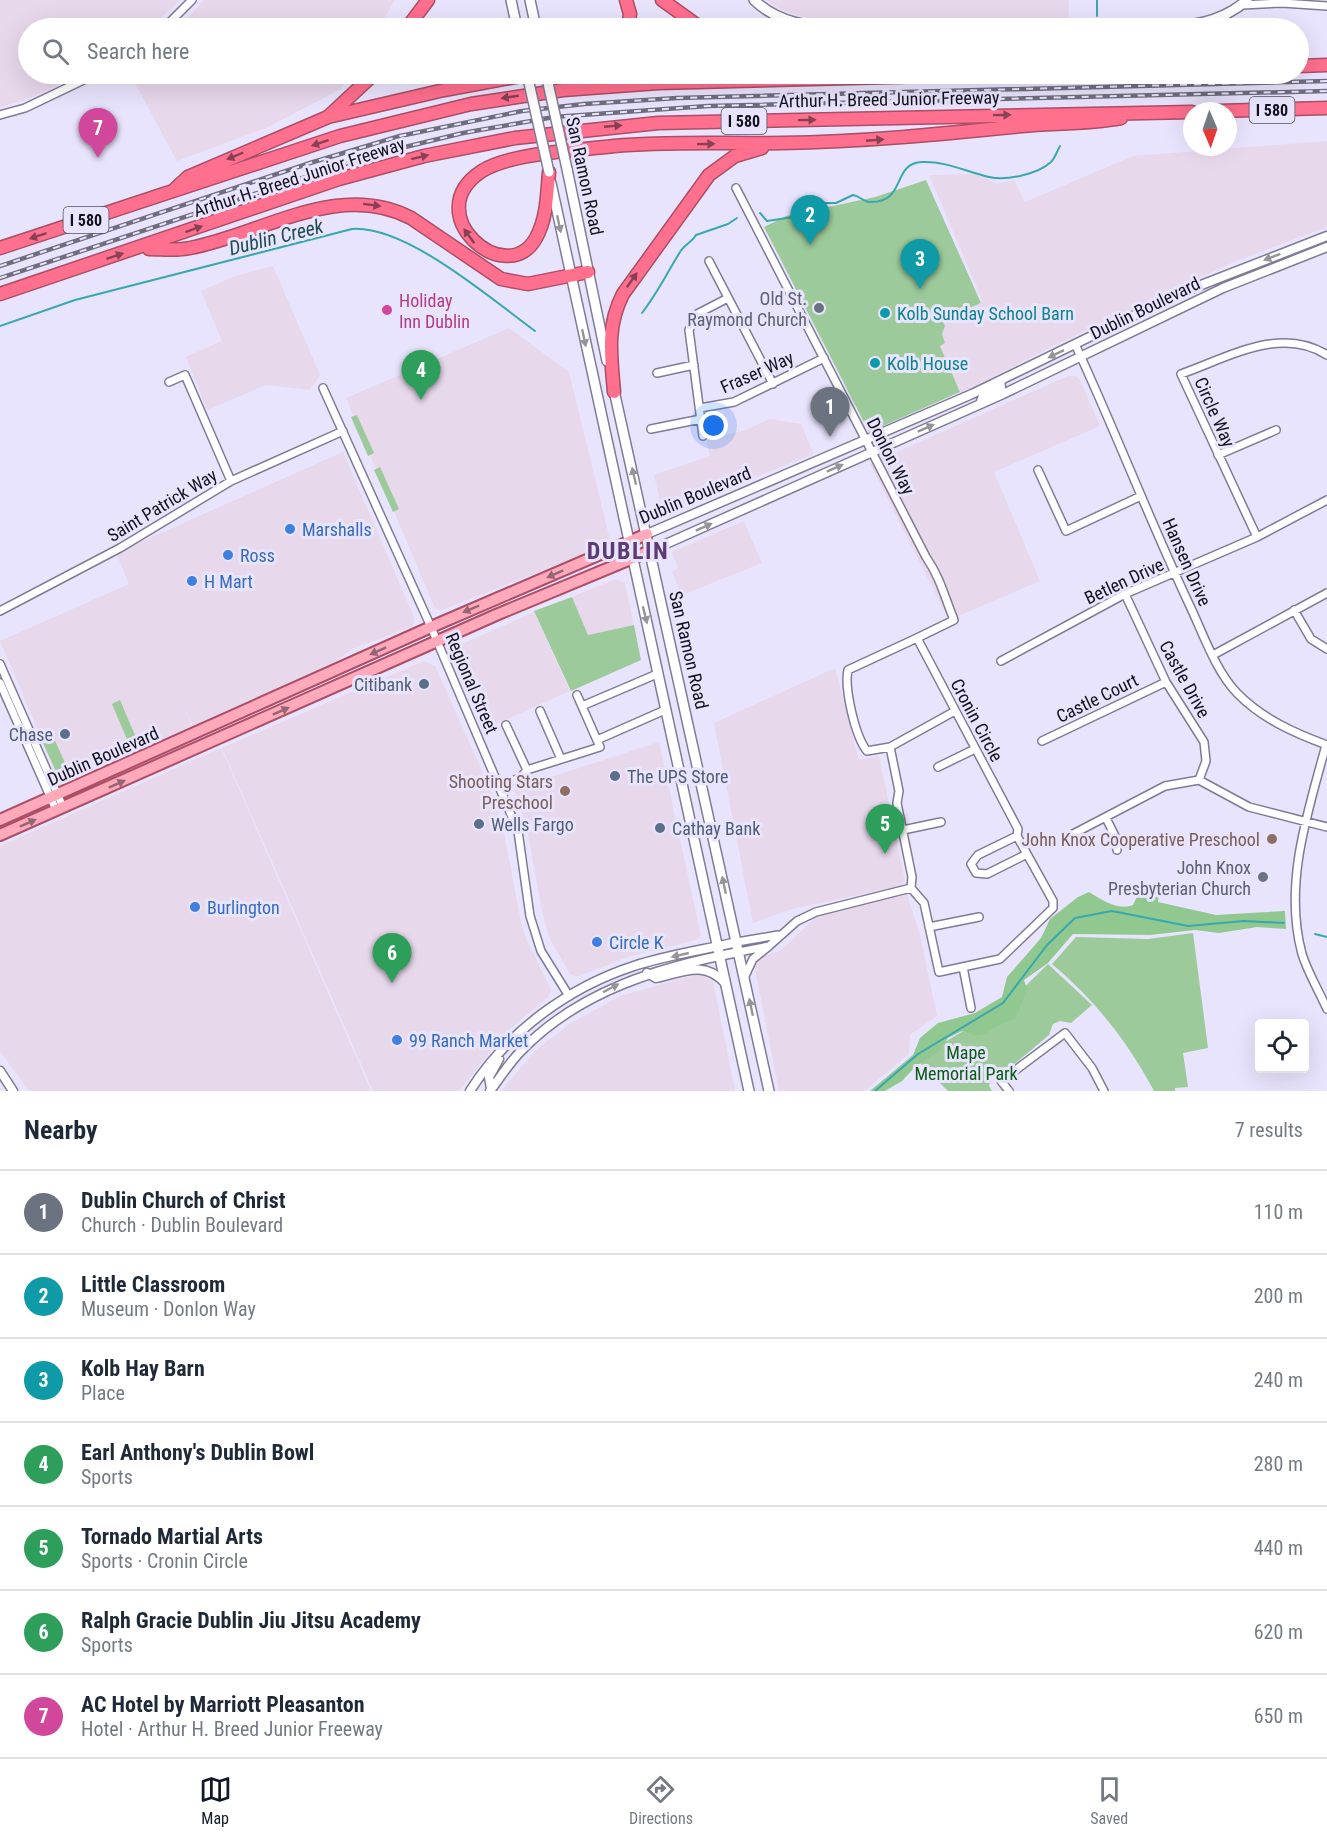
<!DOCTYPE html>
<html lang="en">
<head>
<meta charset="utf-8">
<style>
	body { margin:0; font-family:"Roboto Condensed",sans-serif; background:#f2f2f3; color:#1f2937 }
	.controls { position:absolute; right:18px; bottom:18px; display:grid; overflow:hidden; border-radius:6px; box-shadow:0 6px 24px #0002 }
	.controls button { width:54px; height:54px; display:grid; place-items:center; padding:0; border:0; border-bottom:2px solid #e0e1e3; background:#fff; color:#1f2937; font:30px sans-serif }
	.compass { position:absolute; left:1183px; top:102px; width:54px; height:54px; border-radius:50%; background:#fff; box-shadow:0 6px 24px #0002; rotate:178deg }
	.you { position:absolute; left:714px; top:426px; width:21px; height:21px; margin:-15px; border:4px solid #fff; border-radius:50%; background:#1a73e8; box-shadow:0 0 0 9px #1a73e833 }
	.badge { display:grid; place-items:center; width:39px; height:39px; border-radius:50%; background:#111827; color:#fff; font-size:20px; font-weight:700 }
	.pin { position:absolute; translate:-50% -50px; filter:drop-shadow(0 2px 3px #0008) }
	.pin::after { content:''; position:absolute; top:32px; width:21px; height:18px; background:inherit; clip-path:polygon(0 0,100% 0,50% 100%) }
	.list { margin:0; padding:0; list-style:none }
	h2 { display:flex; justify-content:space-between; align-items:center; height:78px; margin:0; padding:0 24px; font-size:26px }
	h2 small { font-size:20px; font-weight:400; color:#747a83 }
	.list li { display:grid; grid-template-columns:39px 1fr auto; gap:18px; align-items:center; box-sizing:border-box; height:84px; padding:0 24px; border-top:2px solid #e0e1e3 }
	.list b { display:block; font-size:22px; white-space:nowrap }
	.list p { margin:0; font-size:20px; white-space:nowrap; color:#747a83 }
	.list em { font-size:20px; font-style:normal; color:#747a83 }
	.icon { flex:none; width:33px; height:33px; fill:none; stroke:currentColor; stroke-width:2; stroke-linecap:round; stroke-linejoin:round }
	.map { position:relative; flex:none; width:1327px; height:1091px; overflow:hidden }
	.search { position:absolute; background:#fff; box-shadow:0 6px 24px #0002; left:18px; right:18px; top:18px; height:66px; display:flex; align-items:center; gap:15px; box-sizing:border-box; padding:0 21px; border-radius:33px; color:#747a83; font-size:22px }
	.sheet { height:666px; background:#fff }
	nav { display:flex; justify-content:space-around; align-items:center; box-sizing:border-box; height:84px; border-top:2px solid #e0e1e3; background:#fff; font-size:16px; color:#747a83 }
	nav a { display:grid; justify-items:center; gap:3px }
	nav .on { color:#111827 }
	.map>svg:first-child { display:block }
	.commercial { fill:#e7d8eb }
	.green { fill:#9dca9b }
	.forest { fill:#91c890 }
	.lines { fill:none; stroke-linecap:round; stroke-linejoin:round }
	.stream { stroke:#38a8af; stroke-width:2 }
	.minor-casing { stroke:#807a95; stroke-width:10 }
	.tertiary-casing { stroke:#807a95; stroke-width:11 }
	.secondary-casing { stroke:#807a95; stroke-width:12 }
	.primary-casing { stroke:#ac4e66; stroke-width:14 }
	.motorway-casing { stroke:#ac4e66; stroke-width:15 }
	.minor { stroke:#fff; stroke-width:7 }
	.tertiary { stroke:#fff; stroke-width:8 }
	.secondary { stroke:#fff; stroke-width:9 }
	.primary { stroke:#ffa9bb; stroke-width:10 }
	.motorway { stroke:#ff6f8e; stroke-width:12 }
	.rail-casing { stroke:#706d7d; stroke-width:4.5 }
	.rail { stroke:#e9e4fd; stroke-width:2; stroke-dasharray:7; stroke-linecap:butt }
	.secondary-bridge-casing { stroke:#807a95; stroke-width:12; stroke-linecap:butt }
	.secondary-bridge { stroke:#fff; stroke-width:9 }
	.oneway { fill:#894054 }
	.oneway2 { fill:#959498 }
	.oneway3 { fill:#956573 }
	.worship-dot { fill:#6b7280; stroke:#e9e4fd; stroke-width:2 }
	.hotel-dot { fill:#d1479c; stroke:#e9e4fd; stroke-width:2 }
	.culture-dot { fill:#0f9aa8; stroke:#e9e4fd; stroke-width:2 }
	.shop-dot { fill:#3f7fe0; stroke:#e9e4fd; stroke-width:2 }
	.service-dot { fill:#5c6f8a; stroke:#e9e4fd; stroke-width:2 }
	.education-dot { fill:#8d6e63; stroke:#e9e4fd; stroke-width:2 }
	.labels { text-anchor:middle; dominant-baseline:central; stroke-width:6; stroke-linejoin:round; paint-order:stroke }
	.shield { fill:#e9e4fd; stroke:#53505f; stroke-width:1.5 }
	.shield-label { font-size:16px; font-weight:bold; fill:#13111b }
	.street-label { font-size:18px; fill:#13111b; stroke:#e9e4fd }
	.worship-label { font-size:18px; fill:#5b616d; stroke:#e9e4fd; text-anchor:end }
	.hotel-label { font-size:18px; fill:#b23c85; stroke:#e9e4fd; text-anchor:start }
	.culture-label { font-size:18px; fill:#0d838f; stroke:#e9e4fd; text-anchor:start }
	.shop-label { font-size:18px; fill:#366cbe; stroke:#e9e4fd; text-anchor:start }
	.service-label { font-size:18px; fill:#4e5e75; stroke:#e9e4fd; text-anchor:start }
	.education-label { font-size:18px; fill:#785e54; stroke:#e9e4fd; text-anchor:end }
	.park-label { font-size:18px; fill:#0a5c13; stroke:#e9e4fd }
	.water-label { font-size:20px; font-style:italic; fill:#1d4d50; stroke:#e9e4fd }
	.district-label { font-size:24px; font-weight:bold; letter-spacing:1.5px; fill:#5d3a73; stroke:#e9e4fd }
</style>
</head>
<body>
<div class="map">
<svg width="1327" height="1091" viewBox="0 0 1327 1091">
	<rect width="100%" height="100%" fill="#e9e4fd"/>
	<path class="commercial" d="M0,0H181L149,28H28V74H81L28,99L0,107Z
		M204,0H395L378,28H179Z
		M765,0H1069L1068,28L957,27L915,18H898L895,23L890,24L807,18L780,9Z
		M130,74H351L341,89L266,128L177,161Z
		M1327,141V227L1236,261L1055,345L961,393L940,345L945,343L942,334L945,326L942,320L983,302L929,175L978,174L997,184L1014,180L1025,202L1133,156Z
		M273,266L320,375L310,390L266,385L207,410L186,357L222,341L201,291L235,276Z
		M509,328L569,372L610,540L587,553L440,611L434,606L346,398Z
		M1068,376H1075L1080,380L1100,426L994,472L1040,581L949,620L870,464Z
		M770,419L801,424L814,454L663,513L654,475L710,456L706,439L743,431Z
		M343,452L414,617L413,626L352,649L336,661L193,726L180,698L192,726L72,779L57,775L0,641L129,584L116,553Z
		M744,521L762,563L682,595L672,572L678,568L672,552Z
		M615,579L625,583L634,625L588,635L572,597Z
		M534,612L570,691L487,728L458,659V649L462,644Z
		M424,661L435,666L492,793L503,828L521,922L526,939L551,990L548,997L504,1034L459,1091H373L222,748Z
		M835,668L859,760L879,756L905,881L900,886L792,909L753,923L714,723Z
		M659,742L701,936L696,940L634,955L576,977L570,974L549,937L541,907L545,905L541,906L527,828L514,789Z
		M221,748L371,1091H29L0,1051V846Z
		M907,894L920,935L937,1016L910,1035L909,1054L864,1091H779L754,964L759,957L780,951L821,913Z
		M695,975H702L713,981L735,1091H501L536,1050L571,1023L620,996Z"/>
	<path class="green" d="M926,180L981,303L942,320L945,326L942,334L945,343L940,346L960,392L869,432L764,227L786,216L875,197Z
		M357,415L374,453L368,456L351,417Z
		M380,467L399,509L393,512L374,470Z
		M572,597L588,635L634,625L641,660L571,691L534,611Z
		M120,700L140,747L132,751L112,704Z
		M53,736L70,774L80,770L82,774L69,780L58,776L42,741Z
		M1193,933L1208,1048L1183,1053L1188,1087L1175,1088V1091H1154C1128,1042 1095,1000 1052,964L1076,937L1148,939Z
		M1048,964L1092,1005L1071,1023L1060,1021L1053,1024L1049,1035L1006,1071L992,1075L989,1086L992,1091H948L916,1059L1004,1007Z"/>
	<path class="forest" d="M1142,886L1160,887L1158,902L1216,915L1285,911L1286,929L1257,927L1219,933L1195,930L1150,935L1073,934L1048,963L1024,980L1027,989L1016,1018C1010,1021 1003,1023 998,1026C981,1035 982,1039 962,1031L948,1038L939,1051L916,1066L902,1081L885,1091H870L913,1055L920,1038L938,1023L975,1013L1002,997L1007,977L1041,938L1050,919L1078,897L1089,892C1102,900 1118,911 1133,905Z"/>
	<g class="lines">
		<path class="stream" d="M1097,0V16
			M760,213L767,221L807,215L819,203H836L853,195C860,196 862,201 869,202C907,204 891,163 922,162C946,161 967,172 989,177C1007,181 1038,174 1051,162C1055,158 1057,151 1060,146
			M642,313C657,294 667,273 680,252C684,245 692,242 696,235L728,224L737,218
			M0,326L75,300L352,229C406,225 491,299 535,331
			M1315,934L1327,937
			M875,1091L918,1054L1003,1003L1047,945L1075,918L1112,911L1188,926L1244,921L1284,923"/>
		<g class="minor-casing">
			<path id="minor" d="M1242,5L1282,3L1327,6
				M164,28L192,0
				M0,115L25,108L96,74
				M736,188L926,557C940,577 945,598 954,620L917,638
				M709,261L773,384
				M1075,344C1115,430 1149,519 1189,604C1203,633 1215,670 1237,693C1261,718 1294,733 1327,745
				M657,373L694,365
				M169,382L185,375L231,481
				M323,388L431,627L518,831L530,916L541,951L569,996
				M700,408L734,402L824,358
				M651,429L701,419
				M703,436L689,330L697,314L728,298
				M1218,455L1276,430
				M1038,470L1066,531L1141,496
				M1257,537L1181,374C1227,358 1281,325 1327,355
				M1125,594L1166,682L1204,742L1206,761L1199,780
				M1294,610L1311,639L1327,649
				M0,611L120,548L231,481L343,431
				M917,638L1018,829L1017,836L1053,901V908L1000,959L939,972L924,903L911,888L912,877L897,803L899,791L890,747L867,751C855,736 844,688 848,670Z
				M1213,655L1327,593
				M1001,661L1125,594L1257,537L1327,500
				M0,664L63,807
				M0,683L56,810
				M582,706L657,674
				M540,711L561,759
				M506,725L527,770
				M597,740L665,710
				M1042,741L1166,682
				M1326,745C1308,812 1283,884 1302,954C1308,973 1319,991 1327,1009
				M890,747L955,711
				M938,767L975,749
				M499,786L520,778L527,770L600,747L577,695
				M1106,818L1116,838L1117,850
				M903,830L941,822
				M1073,834L1165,786L1199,780L1249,807L1327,827
				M1017,836L978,855L971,864L976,873L987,874L1027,854
				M929,927L979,917
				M737,942L778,935
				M739,952L769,946L797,921L816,912L911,888
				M963,967L971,1008
				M744,978L753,959L769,946
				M1009,1091L1001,1081L1065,1033L1092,1068L1104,1091"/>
		</g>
		<g class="tertiary-casing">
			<path id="tertiary" d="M980,404L983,396L1001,387L1000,381
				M647,534L972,394L1178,294L1327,236
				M650,551L1003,394L1223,288L1327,247
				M647,973L656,978C683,972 704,960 725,983
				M0,1071L13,1091
				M491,1089L489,1077L499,1059
				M470,1091C507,1032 569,987 634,966C667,955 703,950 737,942
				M490,1091C500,1078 509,1063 521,1051C579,991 659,967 739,952"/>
		</g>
		<g class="secondary-casing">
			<path id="secondary" d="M511,0L517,28
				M530,0L536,28
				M754,0C779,24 811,27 844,28
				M1146,28C1184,26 1218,26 1247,0
				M567,169L607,361
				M551,183L749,1091
				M613,386L769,1091"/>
		</g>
		<g class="primary-casing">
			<path id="primary" d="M0,820L431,627L647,534
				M0,835L496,615L650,551"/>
		</g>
		<g class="motorway-casing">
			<path id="motorway" d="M626,0L630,14L628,28
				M662,0L701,28
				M407,28L428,0
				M1298,66L1327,65
				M1218,111L1327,108
				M329,116L374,74
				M549,172C547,195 547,218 536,238C506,291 417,213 482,171C510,153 579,150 614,146C669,141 727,144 782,143C862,142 942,134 1022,126C1055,123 1088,124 1121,118
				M174,190L188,177L328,117L444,90L532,74
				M0,248L340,136L471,104L563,90L658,83L1008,74
				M149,249C162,249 177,251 190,248C263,234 338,180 411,218L501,279L528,284L588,272
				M0,294L339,179L424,156L515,138L658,123L1192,112
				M614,392C611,356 606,327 623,294L709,175L735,156L762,148"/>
		</g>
		<use href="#minor" class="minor"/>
		<use href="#tertiary" class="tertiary"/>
		<use href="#secondary" class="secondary"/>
		<use href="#primary" class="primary"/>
		<use href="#motorway" class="motorway"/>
		<g class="rail-casing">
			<path id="rail" d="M0,266L310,163L400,136L522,111L584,104L677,98L1327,81
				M0,278L372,155L463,133L554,117L708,106L1327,91"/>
		</g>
		<use href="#rail" class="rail"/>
		<g class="secondary-bridge-casing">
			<path id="secondary-bridge" d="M527,74L549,172
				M546,74L567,169"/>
		</g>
		<use href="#secondary-bridge" class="secondary-bridge"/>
	</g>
	<defs><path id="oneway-solid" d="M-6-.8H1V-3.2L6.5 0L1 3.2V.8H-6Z" transform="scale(1.5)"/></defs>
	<g class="oneway">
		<use href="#oneway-solid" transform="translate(510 97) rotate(171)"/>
		<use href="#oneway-solid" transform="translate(1002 115) rotate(-1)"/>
		<use href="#oneway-solid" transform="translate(807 120) rotate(-1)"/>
		<use href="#oneway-solid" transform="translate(613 126) rotate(-5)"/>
		<use href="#oneway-solid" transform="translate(875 140) rotate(-5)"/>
		<use href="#oneway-solid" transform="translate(320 143) rotate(162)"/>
		<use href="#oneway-solid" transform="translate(706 144) rotate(-1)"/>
		<use href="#oneway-solid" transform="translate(235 156) rotate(157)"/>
		<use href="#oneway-solid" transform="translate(420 157) rotate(-14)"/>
		<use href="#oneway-solid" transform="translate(372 205) rotate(7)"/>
		<use href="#oneway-solid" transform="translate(194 229) rotate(-20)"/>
		<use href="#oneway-solid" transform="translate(38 236) rotate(162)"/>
		<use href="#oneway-solid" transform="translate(469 236) rotate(-126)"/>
		<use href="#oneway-solid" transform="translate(115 256) rotate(-18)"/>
		<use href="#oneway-solid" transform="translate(632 280) rotate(-55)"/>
	</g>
	<g class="oneway2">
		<use href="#oneway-solid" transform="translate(559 224) rotate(78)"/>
		<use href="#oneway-solid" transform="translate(1272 257) rotate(159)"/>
		<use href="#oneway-solid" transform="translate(584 338) rotate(78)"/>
		<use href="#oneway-solid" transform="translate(1056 354) rotate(154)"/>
		<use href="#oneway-solid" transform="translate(926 428) rotate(-24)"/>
		<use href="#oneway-solid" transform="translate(835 468) rotate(-24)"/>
		<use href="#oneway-solid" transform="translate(634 476) rotate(-103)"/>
		<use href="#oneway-solid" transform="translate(704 527) rotate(-24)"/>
		<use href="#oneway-solid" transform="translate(645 615) rotate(76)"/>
		<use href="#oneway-solid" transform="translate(724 885) rotate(-102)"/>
		<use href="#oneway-solid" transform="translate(680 955) rotate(167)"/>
		<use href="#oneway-solid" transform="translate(611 988) rotate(-28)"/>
		<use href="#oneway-solid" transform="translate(751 1007) rotate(-102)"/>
	</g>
	<g class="oneway3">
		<use href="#oneway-solid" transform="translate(555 574) rotate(156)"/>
		<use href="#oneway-solid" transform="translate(471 609) rotate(157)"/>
		<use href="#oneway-solid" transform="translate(378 651) rotate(156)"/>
		<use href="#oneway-solid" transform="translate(281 711) rotate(-24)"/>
		<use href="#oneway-solid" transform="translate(117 784) rotate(-24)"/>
		<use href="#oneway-solid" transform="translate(28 823) rotate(-24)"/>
	</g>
	<g class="worship-dot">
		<circle cx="819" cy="308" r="6"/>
		<circle cx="1263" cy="877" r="6"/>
	</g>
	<circle class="hotel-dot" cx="387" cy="310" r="6"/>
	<g class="culture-dot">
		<circle cx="885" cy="313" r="6"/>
		<circle cx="875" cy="363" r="6"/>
	</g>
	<g class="shop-dot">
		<circle cx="290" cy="529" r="6"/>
		<circle cx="228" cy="555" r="6"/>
		<circle cx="192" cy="581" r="6"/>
		<circle cx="195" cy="907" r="6"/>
		<circle cx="597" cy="942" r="6"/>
		<circle cx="397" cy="1040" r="6"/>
	</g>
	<g class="service-dot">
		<circle cx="424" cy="684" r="6"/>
		<circle cx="65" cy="734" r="6"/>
		<circle cx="615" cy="776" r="6"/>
		<circle cx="479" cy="824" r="6"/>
		<circle cx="660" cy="828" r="6"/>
	</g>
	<g class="education-dot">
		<circle cx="565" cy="791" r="6"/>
		<circle cx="1272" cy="839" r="6"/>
	</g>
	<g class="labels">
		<g class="shield">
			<rect x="1249.5" y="97" width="45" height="26" rx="4.5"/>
			<rect x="721.5" y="108" width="45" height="26" rx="4.5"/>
			<rect x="63.5" y="207" width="45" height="26" rx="4.5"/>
		</g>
		<g class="shield-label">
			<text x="1272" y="110">I 580</text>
			<text x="744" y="121">I 580</text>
			<text x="86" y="220">I 580</text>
		</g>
		<g class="street-label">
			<text transform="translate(889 99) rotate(-1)">Arthur H. Breed Junior Freeway</text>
			<text transform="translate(585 176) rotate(78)">San Ramon Road</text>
			<text transform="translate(299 177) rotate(-18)">Arthur H. Breed Junior Freeway</text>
			<text transform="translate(1145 308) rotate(-26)">Dublin Boulevard</text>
			<text transform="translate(757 372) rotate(-24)">Fraser Way</text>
			<text transform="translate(1215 412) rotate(66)">Circle Way</text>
			<text transform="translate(891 456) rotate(63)">Donlon Way</text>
			<text transform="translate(695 495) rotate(-23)">Dublin Boulevard</text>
			<text transform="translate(162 505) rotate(-31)">Saint Patrick Way</text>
			<text transform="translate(1187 562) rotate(66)">Hansen Drive</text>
			<text transform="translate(1124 581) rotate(-25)">Betlen Drive</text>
			<text transform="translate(689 650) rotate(77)">San Ramon Road</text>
			<text transform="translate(1185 679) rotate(61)">Castle Drive</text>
			<text transform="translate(472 683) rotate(67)">Regional Street</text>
			<text transform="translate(1097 698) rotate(-26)">Castle Court</text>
			<text transform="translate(977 720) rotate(62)">Cronin Circle</text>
			<text transform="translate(103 756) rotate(-24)">Dublin Boulevard</text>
		</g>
		<g class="worship-label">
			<text x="807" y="298">Old St.<tspan x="807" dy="21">Raymond Church</tspan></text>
			<text x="1251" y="867">John Knox<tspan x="1251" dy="21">Presbyterian Church</tspan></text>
		</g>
		<g class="hotel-label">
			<text x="399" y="300">Holiday<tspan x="399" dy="21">Inn Dublin</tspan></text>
		</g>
		<g class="culture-label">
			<text x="897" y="313">Kolb Sunday School Barn</text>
			<text x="887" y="363">Kolb House</text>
		</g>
		<g class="shop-label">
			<text x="302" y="529">Marshalls</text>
			<text x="240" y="555">Ross</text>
			<text x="204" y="581">H Mart</text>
			<text x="207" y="907">Burlington</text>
			<text x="609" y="942">Circle K</text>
			<text x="409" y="1040">99 Ranch Market</text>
		</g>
		<g class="service-label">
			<text x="412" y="684" text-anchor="end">Citibank</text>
			<text x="53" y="734" text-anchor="end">Chase</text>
			<text x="627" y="776">The UPS Store</text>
			<text x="491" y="824">Wells Fargo</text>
			<text x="672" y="828">Cathay Bank</text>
		</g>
		<g class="education-label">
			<text x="553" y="781">Shooting Stars<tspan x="553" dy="21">Preschool</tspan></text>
			<text x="1260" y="839">John Knox Cooperative Preschool</text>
		</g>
		<g class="park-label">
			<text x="966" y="1052">Mape<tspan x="966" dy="21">Memorial Park</tspan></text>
		</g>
		<g class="water-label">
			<text transform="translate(276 237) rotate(-14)">Dublin Creek</text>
		</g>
		<g class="district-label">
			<text x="628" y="551">DUBLIN</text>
		</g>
	</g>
</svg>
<div class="controls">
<button><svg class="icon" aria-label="locate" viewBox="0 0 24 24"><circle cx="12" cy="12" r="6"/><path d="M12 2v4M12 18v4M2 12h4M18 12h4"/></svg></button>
</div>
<svg class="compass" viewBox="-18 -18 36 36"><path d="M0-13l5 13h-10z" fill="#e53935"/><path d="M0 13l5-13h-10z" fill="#747a83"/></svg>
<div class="you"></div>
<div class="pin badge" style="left:830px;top:437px;background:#6b7280">1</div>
<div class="pin badge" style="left:810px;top:245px;background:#0f9aa8">2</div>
<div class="pin badge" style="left:920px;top:289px;background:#0f9aa8">3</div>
<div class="pin badge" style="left:421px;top:400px;background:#2e9e5b">4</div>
<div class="pin badge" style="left:885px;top:854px;background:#2e9e5b">5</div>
<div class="pin badge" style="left:392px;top:983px;background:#2e9e5b">6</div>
<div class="pin badge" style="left:98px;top:158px;background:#d1479c">7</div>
<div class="search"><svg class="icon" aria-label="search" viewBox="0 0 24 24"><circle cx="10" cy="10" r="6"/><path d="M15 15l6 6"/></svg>Search here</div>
</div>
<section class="sheet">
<h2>Nearby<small>7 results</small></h2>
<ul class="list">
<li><span class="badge" style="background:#6b7280">1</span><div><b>Dublin Church of Christ</b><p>Church · Dublin Boulevard</p></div><em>110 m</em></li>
<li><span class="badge" style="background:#0f9aa8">2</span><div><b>Little Classroom</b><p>Museum · Donlon Way</p></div><em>200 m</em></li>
<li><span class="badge" style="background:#0f9aa8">3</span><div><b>Kolb Hay Barn</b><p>Place</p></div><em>240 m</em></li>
<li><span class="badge" style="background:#2e9e5b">4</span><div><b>Earl Anthony's Dublin Bowl</b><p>Sports</p></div><em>280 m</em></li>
<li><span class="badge" style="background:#2e9e5b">5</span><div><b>Tornado Martial Arts</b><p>Sports · Cronin Circle</p></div><em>440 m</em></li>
<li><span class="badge" style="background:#2e9e5b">6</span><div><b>Ralph Gracie Dublin Jiu Jitsu Academy</b><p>Sports</p></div><em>620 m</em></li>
<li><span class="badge" style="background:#d1479c">7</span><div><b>AC Hotel by Marriott Pleasanton</b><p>Hotel · Arthur H. Breed Junior Freeway</p></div><em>650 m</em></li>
</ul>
</section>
<nav>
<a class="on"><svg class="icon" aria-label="map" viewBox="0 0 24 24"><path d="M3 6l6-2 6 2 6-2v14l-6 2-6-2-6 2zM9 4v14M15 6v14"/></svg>Map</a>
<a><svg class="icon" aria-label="directions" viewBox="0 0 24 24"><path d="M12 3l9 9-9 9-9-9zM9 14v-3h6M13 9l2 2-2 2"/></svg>Directions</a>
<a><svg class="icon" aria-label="saved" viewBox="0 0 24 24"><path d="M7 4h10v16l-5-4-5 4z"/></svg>Saved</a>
</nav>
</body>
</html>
